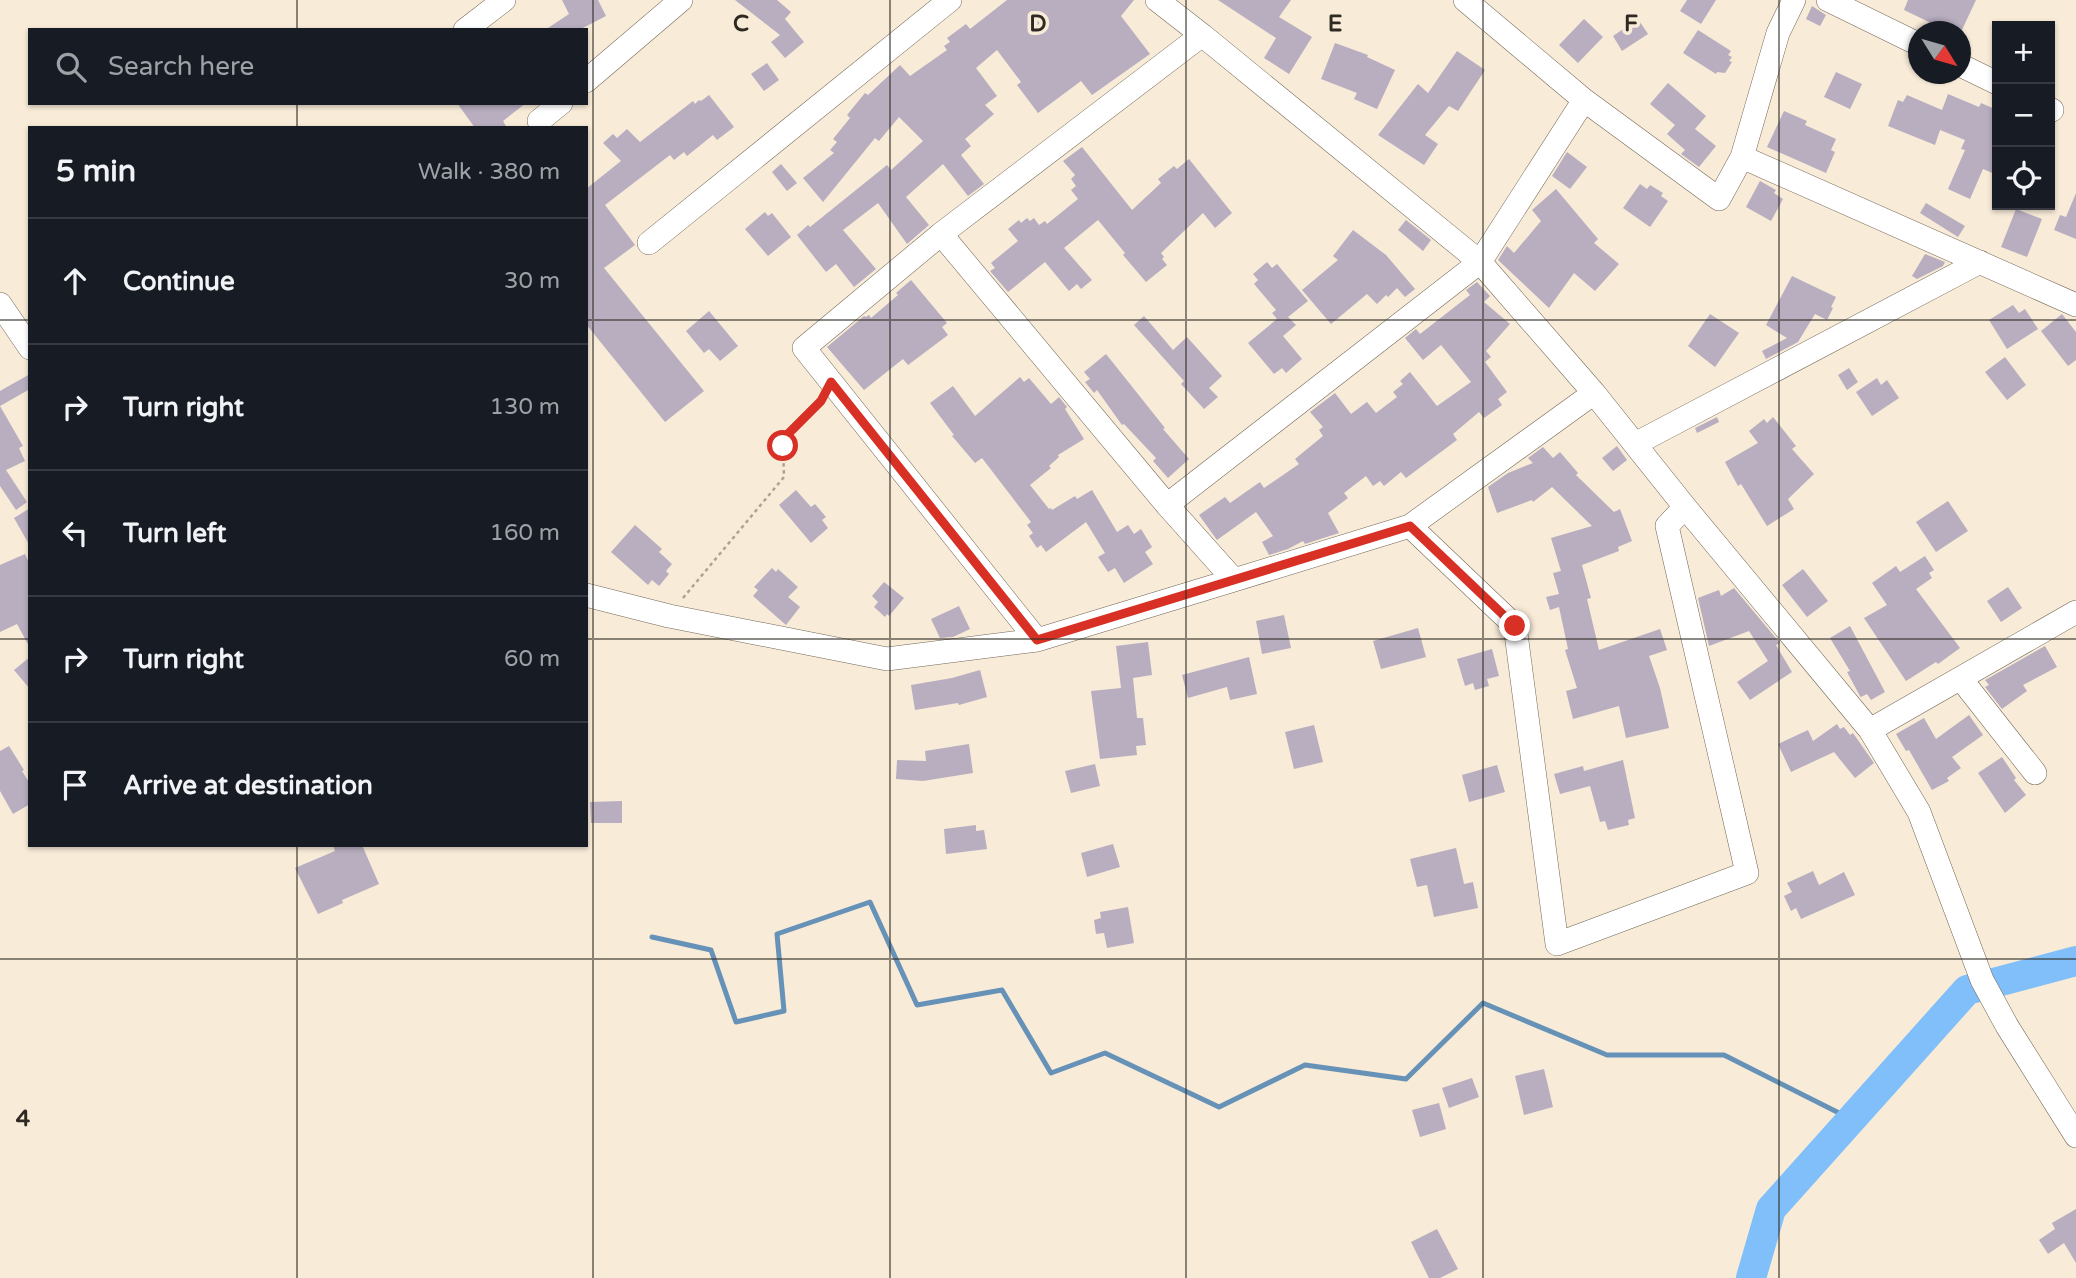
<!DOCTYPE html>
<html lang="en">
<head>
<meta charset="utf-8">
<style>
	body { margin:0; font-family:"Varela Round",sans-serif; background:#242831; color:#f1f3f6 }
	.controls { position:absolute; right:21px; top:21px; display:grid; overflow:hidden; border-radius:0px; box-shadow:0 2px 5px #0004 }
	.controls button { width:63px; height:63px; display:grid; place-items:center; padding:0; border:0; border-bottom:2px solid #363941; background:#171b24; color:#f1f3f6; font:35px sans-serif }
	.compass { position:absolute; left:1908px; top:21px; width:63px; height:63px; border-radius:50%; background:#171b24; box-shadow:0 2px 5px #0004; rotate:127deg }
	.stop { position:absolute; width:21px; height:21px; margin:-16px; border:5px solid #d93025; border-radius:50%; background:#fff }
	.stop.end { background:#d93025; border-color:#fff; box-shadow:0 2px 7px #0008 }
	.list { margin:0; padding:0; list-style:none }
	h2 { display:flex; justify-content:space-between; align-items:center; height:91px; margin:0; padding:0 28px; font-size:30px }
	h2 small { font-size:23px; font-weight:400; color:#9ea1a6 }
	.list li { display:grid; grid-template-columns:46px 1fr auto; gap:21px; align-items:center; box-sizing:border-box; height:126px; padding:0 28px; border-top:2px solid #363941 }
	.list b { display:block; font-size:26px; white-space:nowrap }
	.list em { font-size:23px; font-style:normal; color:#9ea1a6 }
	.icon { flex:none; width:38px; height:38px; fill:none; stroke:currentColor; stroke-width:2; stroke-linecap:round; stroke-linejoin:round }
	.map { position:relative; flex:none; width:2076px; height:1278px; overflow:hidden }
	.search { position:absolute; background:#171b24; box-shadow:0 2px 5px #0004; left:28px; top:28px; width:560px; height:77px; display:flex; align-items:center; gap:18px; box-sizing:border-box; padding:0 24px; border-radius:0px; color:#9ea1a6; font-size:26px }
	.panel { position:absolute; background:#171b24; box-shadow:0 2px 5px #0004; left:28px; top:126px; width:560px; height:721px; border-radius:0px }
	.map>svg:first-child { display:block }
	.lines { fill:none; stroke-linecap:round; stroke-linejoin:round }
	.stream { stroke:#6792b8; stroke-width:5 }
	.river { stroke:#80bff9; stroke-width:30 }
	.building { fill:#b8aec0 }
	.minor-casing { stroke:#736757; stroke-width:24 }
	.path { stroke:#ada395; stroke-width:2.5; stroke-dasharray:3.5 3.5; stroke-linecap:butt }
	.minor { stroke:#fff; stroke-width:23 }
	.route { stroke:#d93025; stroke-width:9 }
	.grid { fill:none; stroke:#2e2922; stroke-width:2; stroke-opacity:0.55 }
	.grid-label { font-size:23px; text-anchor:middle; font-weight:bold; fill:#2e2922; stroke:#f8ebd8; stroke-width:7; stroke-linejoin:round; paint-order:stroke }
</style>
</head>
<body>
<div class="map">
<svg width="2076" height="1278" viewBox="0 0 2076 1278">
	<rect width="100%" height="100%" fill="#f8ebd8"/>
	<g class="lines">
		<path class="stream" d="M652,937L711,950L736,1022L784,1011L777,934L870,902L917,1005L1002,990L1051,1073L1105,1053L1219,1107L1305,1065L1406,1079L1483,1003L1607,1055H1724L1851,1119"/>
		<path class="river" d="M1751,1278L1771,1209L1967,990L2076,961"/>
	</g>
	<path class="building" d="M562,0H598L606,16L579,30H545L569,14Z
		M735,0H777L791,12L785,19L804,42L785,58L771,42L780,35Z
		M1007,0H1134L1121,16L1150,54L1092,95L1081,81L1038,113L1017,85L1021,82L997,50L976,68L997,96L985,105L994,114L965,139L971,146L961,155L984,184L968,196L943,164L906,197L929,225L907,244L878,203L843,230L876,269L854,287L836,264L826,272L797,235L808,225L810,227L887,165L891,170L923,141L899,117L879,141L875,138L823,202L803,178L834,153L830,150L837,142L833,139L850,118L847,115L865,93L868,95L900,65L910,76L947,50L944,46L950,42L947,38L966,24L970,29Z
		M1218,0H1291L1279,17L1312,37L1289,74L1264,58L1276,38Z
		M1687,0H1716L1701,24L1680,11Z
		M1908,0H1976L1961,32H1928L1931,23L1904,10Z
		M1812,6L1826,15L1820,26L1806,19Z
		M1584,19L1603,37L1578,63L1559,45Z
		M1638,19L1648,34L1622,51L1613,36Z
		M1698,30L1731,51L1728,55L1732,57L1729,61L1732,62L1725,73L1717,72L1716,74L1683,53Z
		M1335,43L1368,55L1367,57L1395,70L1377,109L1354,99L1357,93L1321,79Z
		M1457,51L1485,70L1458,111L1449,106L1425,135L1438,144L1424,165L1378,135L1418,84L1428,93Z
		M767,63L779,80L764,91L751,74Z
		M1836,72L1862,84L1850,109L1824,97Z
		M1668,83L1706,116L1695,129L1716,146L1699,167L1681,154L1685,150L1667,134L1675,125L1650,104Z
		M1948,94L1979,107L1981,103L1997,110V175L1983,169L1970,199L1948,189L1965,150L1961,149L1965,140L1940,130L1935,145L1888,126L1898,100L1903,102L1907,95L1942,110Z
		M709,95L734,127L717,140L713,135L687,156L684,152L674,160L670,155L605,205L635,245L604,268L704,391L665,422L586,324V189L621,161L603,143L613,134L617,138L627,129L640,142L693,101L695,104L699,100L701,101Z
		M457,103H526L503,121L507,128H475Z
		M1784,111L1807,121L1805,125L1836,139L1831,150L1835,152L1826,173L1767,147Z
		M1082,147L1132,210L1161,183L1158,179L1174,166L1177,169L1189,159L1232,213L1215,228L1203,213L1161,253L1164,257L1162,259L1167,265L1146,282L1123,255L1125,253L1098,220L1064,248L1092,280L1081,289L1077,284L1069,291L1045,262L1008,292L990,271L995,268L991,263L1018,241L1008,229L1019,220L1021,223L1027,218L1030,221L1034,218L1039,225L1045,221L1047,224L1078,199L1071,190L1076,186L1071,179L1075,175L1063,161Z
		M1567,152L1587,167L1570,189L1552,176Z
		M781,164L797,183L787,191L772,172Z
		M1760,181L1776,190L1774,193L1783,199L1771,221L1746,207Z
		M1640,184L1647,189L1650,185L1663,193L1661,196L1668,201L1650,227L1623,208Z
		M1556,189L1598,239L1594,243L1619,264L1595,291L1574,273L1549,308L1498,260L1507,246L1514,253L1541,221L1532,210Z
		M2076,193V239L2054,230L2060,215L2066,217Z
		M1926,203L1965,226L1958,237L1920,213Z
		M2016,209L2042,219L2027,257L2001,247Z
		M765,212L768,216L772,213L791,237L768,256L745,229Z
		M1406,220L1431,240L1423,251L1398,230Z
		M1353,230L1386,255L1415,289L1405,297L1397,288L1388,297L1386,295L1377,304L1367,294L1331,324L1302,290L1338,260L1333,256Z
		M1925,254L1945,262L1943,266L1917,279L1912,276Z
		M1267,262L1272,268L1277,264L1308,301L1288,317L1296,325L1283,336L1302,359L1286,373L1282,368L1274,374L1248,343L1277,319L1272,313L1276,310L1254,284L1258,280L1253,274Z
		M1792,276L1836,297L1831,307L1833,308L1827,320L1815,314L1798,342L1766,359L1762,351L1787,338L1766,325Z
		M911,280L947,323L942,327L948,335L908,365L903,359L864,390L827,347L864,316L866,317L869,315L871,318L898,295L896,293Z
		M1477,282L1490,296L1484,302L1510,324L1486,351L1491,357L1485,362L1507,392L1498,399L1502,405L1484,418L1479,412L1453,434L1457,440L1406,478L1401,472L1384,486L1380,481L1373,486L1366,476L1344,493L1348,498L1328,513L1339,533L1305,544L1303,541L1288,549L1269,555L1262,542L1273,536L1256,512L1217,540L1199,515L1225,497L1230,503L1260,482L1264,488L1299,464L1295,459L1323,436L1319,430L1323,427L1310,412L1335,393L1351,414L1367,402L1376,413L1397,397L1393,392L1403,384L1400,381L1410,372L1437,406L1471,382L1441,345L1423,360L1405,338L1416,329L1420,334L1470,295L1466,290Z
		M2013,305L2019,313L2025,309L2038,329L2007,349L1989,320Z
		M709,311L738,346L720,361L709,349L704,353L686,331Z
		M1710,314L1739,333L1715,367L1688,346Z
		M2062,314L2076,332V360L2068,366L2041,331Z
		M1144,316L1173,350L1187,337L1222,376L1209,388L1218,397L1204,409L1181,384L1184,381L1134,325Z
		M1106,354L1165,428L1163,429L1189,459L1168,478L1153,461L1156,458L1124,424L1122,425L1097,390L1094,393L1085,382L1090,379L1084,372Z
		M2005,357L2026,385L2007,400L1985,372Z
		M1849,368L1858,382L1847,390L1838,375Z
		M30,374V389L0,406L23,446L19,448L25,461L6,470L27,502L16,510L0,486V391Z
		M1020,377L1024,382L1029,378L1051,404L1059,397L1067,407L1065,409L1084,439L1058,455L1059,457L1049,466L1051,468L1030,485L1049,509L1051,508L1052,510L1075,496L1077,499L1092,490L1117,532L1128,525L1134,534L1141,529L1152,547L1145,552L1153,564L1124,583L1115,568L1108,572L1098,557L1105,553L1086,522L1046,552L1041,545L1037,548L1029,536L1033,533L1027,525L1031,522L982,458L975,463L952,436L954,435L930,403L953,386L975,416Z
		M1877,378L1881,385L1887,380L1899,398L1872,416L1856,392Z
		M1717,417L1719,422L1697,433L1695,428Z
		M1773,417L1796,446L1792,449L1814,474L1788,499L1794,509L1767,526L1741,484L1738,486L1725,462L1758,443L1749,431L1764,419L1767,423Z
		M1617,446L1627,460L1613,471L1602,458Z
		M1543,447L1553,458L1560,452L1578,473L1576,475L1614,512L1620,509L1632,541L1618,547L1619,551L1582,565L1591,598L1587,599L1599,650L1660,629L1667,650L1649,656L1660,688L1669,728L1626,738L1619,706L1573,719L1566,691L1577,688L1565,650L1568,649L1559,607L1550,610L1546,597L1559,594L1553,573L1561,571L1551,538L1592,526L1552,487L1533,502L1532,500L1497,513L1488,487L1508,473L1533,463L1528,458Z
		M796,490L811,507L815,504L826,517L822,520L828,528L811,543L779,505Z
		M1948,501L1968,531L1936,552L1916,522Z
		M30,508V546L14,518Z
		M635,525L662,549L659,552L672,564L666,571L669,574L659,586L652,580L648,585L611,552Z
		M25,554L30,565V648L17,624L0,632V565Z
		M1925,556L1934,570L1929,573L1932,578L1916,589L1960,648L1938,664L1936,662L1906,681L1864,618L1887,605L1872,583L1896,566L1900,572Z
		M772,568L776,572L778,569L798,587L788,597L800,607L786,625L753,596L758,590L754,587Z
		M1803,569L1828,601L1807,617L1782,585Z
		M884,582L904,598L889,616L887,614L885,617L874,607L878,602L872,596Z
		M2008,587L2022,608L2001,622L1987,601Z
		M1734,588L1780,643L1776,645L1792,672L1750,700L1737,682L1768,661L1749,631L1709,646L1698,598L1719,590L1721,596Z
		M959,606L970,629L953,637L940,638L931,619Z
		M1284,615L1291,648L1262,654L1256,621Z
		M1850,626L1885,692L1871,700L1867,694L1861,697L1860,696L1847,672L1850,671L1830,638Z
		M1418,628L1426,657L1381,669L1373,641Z
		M1148,642L1152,675L1133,678L1137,718H1143L1146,745L1136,746L1137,755L1100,759L1091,691L1121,688L1116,646Z
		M2045,646L2057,667L2023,685L2027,691L2002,709L1985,687L1989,685L1985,680Z
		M1492,649L1499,676L1487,679L1489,686L1475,690L1473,683L1465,686L1457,659Z
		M30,657V689L14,670Z
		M1249,657L1257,694L1230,700L1227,687L1188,698L1182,675Z
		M980,670L987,697L959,705L958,703L915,710L911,685L952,678Z
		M1969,715L1983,735L1952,757L1961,768L1947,778L1949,781L1932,790L1909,750L1906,751L1896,734L1924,718L1936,739Z
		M1837,724L1840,729L1844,727L1850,735L1853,733L1874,763L1855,778L1834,752L1791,772L1778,744L1808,730L1813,741Z
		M1314,725L1323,762L1294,769L1285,732Z
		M969,744L973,773L923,781L896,779L897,760L926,761L925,751Z
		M9,746L24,770L22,771L30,784V804L13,814L0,791V751Z
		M2002,757L2016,778L2014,780L2026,795L2005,813L1978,773Z
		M1623,760L1635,818L1628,820L1629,825L1608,830L1605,821L1600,822L1590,786L1560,794L1554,774L1583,766L1584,771Z
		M1095,764L1100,786L1071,793L1065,771Z
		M1497,765L1505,792L1469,802L1462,775Z
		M622,801V823H591L590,802Z
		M976,825V831L984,830L987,849L946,854L944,829Z
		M1113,844L1120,867L1087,877L1081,853Z
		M333,845H362L379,884L342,900L343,903L318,914L295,868L335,851Z
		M1456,848L1464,884L1473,882L1478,908L1434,917L1427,885L1417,887L1410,859Z
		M1813,871L1819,885L1844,872L1855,895L1801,919L1796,908L1791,911L1784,896L1792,892L1787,883Z
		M1128,907L1134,943L1107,948L1104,933L1096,934L1094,920L1101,918L1100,912Z
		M1544,1069L1553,1107L1524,1115L1515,1076Z
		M1472,1078L1479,1097L1449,1108L1442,1088Z
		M1439,1103L1446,1129L1420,1137L1412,1110Z
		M2076,1209V1263L2064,1243L2048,1254L2039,1240L2055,1229L2052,1223Z
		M1437,1229L1458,1269L1440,1278H1429L1411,1242Z"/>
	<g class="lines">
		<g class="minor-casing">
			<path id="minor" d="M1157,0L1202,35L1480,262L1594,393L1685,507L1870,730L1919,812L1982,980L2007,1026L2076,1136
				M1465,0L1584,100L1719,199L1742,157L2076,305
				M1828,0L1918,44
				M465,30L504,0
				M1960,65L1997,83
				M586,81L681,0
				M2050,109L2052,110
				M539,121L561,103
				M1742,157L1778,33L1794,0
				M941,234L1202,35
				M649,243L950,0
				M0,304L30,348
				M1635,444L1980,262
				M1167,505L1480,262L1584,100
				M1410,526L1594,393
				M586,595L669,616L887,659L1037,640L804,348L941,234L1167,505L1234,580L1410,526L1515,626L1557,944L1747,873L1667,526L1685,507
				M1037,640L1234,580
				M1961,679L2035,773
				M1870,730L2076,612"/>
		</g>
		<path class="path" d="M683,598L784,477L783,446L788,433L822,401"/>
		<use href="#minor" class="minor"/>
	</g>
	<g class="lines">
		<path class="route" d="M783,446L789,433L821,401L831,382L1037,640L1410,526L1515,626"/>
	</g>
	<path class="grid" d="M297,0V30M593,0V1278M890,0V1278M1186,0V1278M1483,0V1278M1779,0V1278M297,103V128M0,320H30M586,320H2076M0,639H30M586,639H2076M297,845V1278M0,959H2076"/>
	<g class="grid-label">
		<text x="741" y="31">C</text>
		<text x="1038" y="31">D</text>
		<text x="1335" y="31">E</text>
		<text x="1631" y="31">F</text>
		<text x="23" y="1126">4</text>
	</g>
</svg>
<div class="controls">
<button>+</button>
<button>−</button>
<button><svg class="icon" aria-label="locate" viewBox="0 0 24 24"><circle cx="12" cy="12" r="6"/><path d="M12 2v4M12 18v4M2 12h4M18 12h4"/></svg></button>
</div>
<svg class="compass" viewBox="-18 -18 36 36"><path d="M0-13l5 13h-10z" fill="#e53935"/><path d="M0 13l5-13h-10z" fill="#9ea1a6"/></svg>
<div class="stop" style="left:783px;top:446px"></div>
<div class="stop end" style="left:1515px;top:626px"></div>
<div class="search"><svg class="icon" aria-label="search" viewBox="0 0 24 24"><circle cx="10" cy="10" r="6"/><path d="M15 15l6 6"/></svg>Search here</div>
<section class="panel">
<h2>5 min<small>Walk · 380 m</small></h2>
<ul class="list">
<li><svg class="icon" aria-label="ahead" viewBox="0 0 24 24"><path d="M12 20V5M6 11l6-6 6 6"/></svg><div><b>Continue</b></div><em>30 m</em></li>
<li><svg class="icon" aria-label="right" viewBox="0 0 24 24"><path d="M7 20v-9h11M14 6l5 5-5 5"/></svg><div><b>Turn right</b></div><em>130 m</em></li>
<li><svg class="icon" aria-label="left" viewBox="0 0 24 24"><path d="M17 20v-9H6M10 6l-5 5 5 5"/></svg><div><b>Turn left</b></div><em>160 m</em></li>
<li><svg class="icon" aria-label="right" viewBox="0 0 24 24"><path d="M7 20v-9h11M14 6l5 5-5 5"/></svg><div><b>Turn right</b></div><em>60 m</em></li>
<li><svg class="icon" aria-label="arrive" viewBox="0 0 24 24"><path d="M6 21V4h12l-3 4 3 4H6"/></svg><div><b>Arrive at destination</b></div></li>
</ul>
</section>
</div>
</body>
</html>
